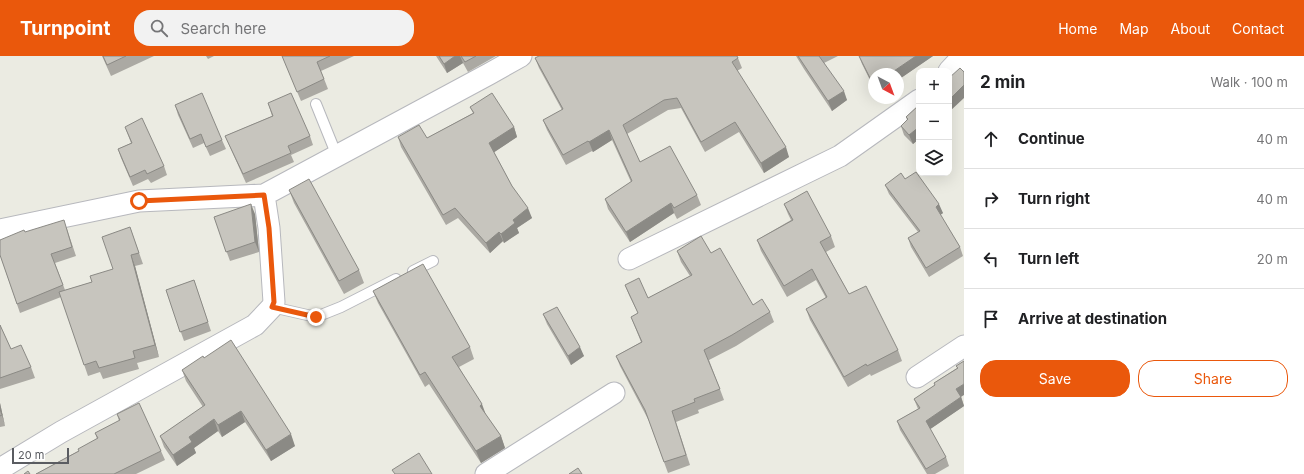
<!DOCTYPE html>
<html lang="en">
<head>
<meta charset="utf-8">
<style>
	body { margin:0; font-family:Inter,sans-serif; background:#f2f2f2; color:#202124 }
	.controls { position:absolute; right:12px; top:12px; display:grid; overflow:hidden; border-radius:8px; box-shadow:0 4px 16px #0002 }
	.controls button { width:36px; height:36px; display:grid; place-items:center; padding:0; border:0; border-bottom:1px solid #e0e0e0; background:#fff; color:#202124; font:20px sans-serif }
	.compass { position:absolute; left:868px; top:12px; width:36px; height:36px; border-radius:50%; background:#fff; box-shadow:0 4px 16px #0002; rotate:139deg }
	.scale { position:absolute; left:12px; bottom:10px; width:57px; box-sizing:border-box; padding-left:4px; border:2px solid #5a5c61; border-top:0; font-size:11px; line-height:14px; white-space:nowrap; color:#5a5c61; -webkit-text-stroke:3px #fff; paint-order:stroke }
	.stop { position:absolute; width:12px; height:12px; margin:-9px; border:3px solid #ea580c; border-radius:50%; background:#fff }
	.stop.end { background:#ea580c; border-color:#fff; box-shadow:0 1px 4px #0008 }
	.list { margin:0; padding:0; list-style:none }
	h2 { display:flex; justify-content:space-between; align-items:center; height:52px; margin:0; padding:0 16px; font-size:17px }
	h2 small { font-size:13px; font-weight:400; color:#757577 }
	.list li { display:grid; grid-template-columns:26px 1fr auto; gap:12px; align-items:center; box-sizing:border-box; height:60px; padding:0 16px; border-top:1px solid #e0e0e0 }
	.list b { display:block; font-size:15px; white-space:nowrap }
	.list em { font-size:13px; font-style:normal; color:#757577 }
	.actions { display:flex; gap:8px; padding:12px 16px }
	.actions a { flex:1; padding:9px 0; border:1px solid #ea580c; border-radius:16px; text-align:center; font-size:14px; color:#ea580c }
	.actions .main { background:#ea580c; color:#fff }
	.icon { flex:none; width:22px; height:22px; fill:none; stroke:currentColor; stroke-width:2; stroke-linecap:round; stroke-linejoin:round }
	.map { position:relative; flex:none; width:964px; height:418px; overflow:hidden }
	header { display:flex; align-items:center; gap:24px; box-sizing:border-box; height:56px; padding:0 20px; background:#ea580c; color:#fff }
	header strong { font-size:19px }
	nav { display:flex; gap:22px; margin-inline-start:auto; font-size:14px }
	.search { width:280px; height:36px; background:#f2f2f2; display:flex; align-items:center; gap:10px; box-sizing:border-box; padding:0 14px; border-radius:16px; color:#757577; font-size:15px }
	main { display:flex }
	aside { flex:1; background:#fff }
	.map>svg:first-child { display:block }
	.lines { fill:none; stroke-linecap:round; stroke-linejoin:round }
	.service-casing { stroke:#b7b8bd; stroke-width:12 }
	.minor-casing { stroke:#b7b8bd; stroke-width:23 }
	.service { stroke:#fff; stroke-width:10 }
	.minor { stroke:#fff; stroke-width:21 }
	.wall { fill:#aba9a3 }
	.shaded-wall { fill:#8b8a85 }
	.building { fill:#c7c5be; stroke:#8b8a85 }
	.route { stroke:#ea580c; stroke-width:5 }
</style>
</head>
<body>
<header>
<strong>Turnpoint</strong>
<div class="search"><svg class="icon" aria-label="search" viewBox="0 0 24 24"><circle cx="10" cy="10" r="6"/><path d="M15 15l6 6"/></svg>Search here</div>
<nav><a>Home</a><a>Map</a><a>About</a><a>Contact</a></nav>
</header>
<main>
<div class="map">
<svg width="964" height="418" viewBox="0 0 964 418">
	<rect width="100%" height="100%" fill="#ebebe2"/>
	<g class="lines">
		<g class="service-casing">
			<path id="service" d="M316,48L337,100
				M413,215L433,205
				M272,251L316,261L341,251L396,223"/>
		</g>
		<g class="minor-casing">
			<path id="minor" d="M949,15L963,0
				M0,174L139,145L264,139L489,18L521,0
				M629,203L840,100L919,44
				M917,321L964,290
				M0,413L61,376L255,269L272,251L274,246L269,172L264,139
				M486,418L614,337"/>
		</g>
		<use href="#service" class="service"/>
		<use href="#minor" class="minor"/>
	</g>
	<path class="wall" d="M102,0H154L111,20Z
		M206,0H214L208,3Z
		M282,0H354L321,15L328,33L301,45Z
		M436,0H496L468,16L463,7L447,17Z
		M796,0H838L824,7L847,44L832,55L804,13Z
		M859,0H933L898,24V18H874V32L862,8Z
		M535,2H738L742,12L737,15L789,101L764,117L739,76L705,96L681,52L668,54L627,78L640,106L697,139L701,149L677,163L674,157L630,186L608,153L605,143L631,126L612,84L593,96L592,95L566,109L547,74L543,64L562,54L539,12Z
		M268,47L310,80L313,89L291,99L294,106L246,127L229,89L225,80L272,60Z
		M175,49L222,84L226,93L210,100L204,87L193,92L178,59Z
		M919,49V83L913,88L904,79L901,70L907,64L906,61Z
		M470,51L514,71L517,81L494,96L512,130L532,162L517,172L519,177L504,187L503,185L490,197L458,162L446,169L401,91L398,81L427,82L473,57Z
		M125,71L164,110L167,119L151,127L148,123L133,130L121,102L118,93L131,87Z
		M905,123L943,157L940,159L960,191L963,200L929,221L911,191L908,182L918,176L889,138L885,129Z
		M289,134L359,214L364,227L344,238L294,147Z
		M784,148L831,180L835,191L826,196L849,238L898,294L902,305L871,320L870,318L848,331L810,264L806,253L826,242L816,224L787,241L761,195L757,184L791,164L788,158Z
		M255,158L259,196L230,205L214,161Z
		M130,171L143,208L135,210L159,301L137,307L139,313L103,323L100,316L88,320L61,241L20,257L0,199L25,176L67,173L76,200L55,207L65,234L92,226L113,213Z
		M677,195L711,197L753,249L770,256L774,266L736,290L709,304L724,344L698,354L699,357L676,366L690,409L668,417L649,365L620,310L616,300L641,286L631,261L638,257L629,239L625,229L648,242L690,220L681,206Z
		M194,224L211,275L184,285L166,234Z
		M373,235L470,291L474,303L459,311L486,359L501,380L505,392L481,407L429,328L425,331L378,247Z
		M543,258L584,300L571,309L547,268Z
		M0,269L11,293L31,311L35,322L0,333Z
		M204,302L295,390L271,405L245,366L222,381L218,375L194,392L196,397L177,410L164,391L160,380L203,351L186,325L182,314Z
		M964,305L961,340L964,350L930,373L946,401L949,410L935,418H927L900,374L897,365L918,353L914,343L935,329L934,327L957,312L956,310Z
		M0,347L5,370L0,371Z
		M117,358L161,395L165,404L136,418H36L78,395L97,383L95,377L119,365Z"/>
	<path class="shaded-wall" d="M455,0H460L463,7L447,17L444,8Z
		M916,0H933L898,24V18H891V17Z
		M964,29V42L949,56V44Z
		M844,35L847,44L832,55L828,45Z
		M514,71L517,81L493,97L489,87Z
		M919,71V83L913,88L909,79Z
		M609,74L612,84L593,96L589,86Z
		M786,91L789,101L764,117L761,107Z
		M671,147L674,157L630,186L626,176Z
		M251,148L255,158L259,196L255,186Z
		M939,148L943,157L939,160L936,151Z
		M528,152L532,162L517,172L519,177L504,187L501,178L513,164Z
		M499,176L503,185L490,197L486,187Z
		M131,199L135,210L159,301L155,289Z
		M580,291L584,300L571,309L568,300Z
		M964,328V339L959,342L956,333Z
		M961,341L964,350L929,374L926,365Z
		M0,347L5,370L2,359L0,353Z
		M482,348L486,359L480,350Z
		M241,355L245,366L222,381L218,369Z
		M214,363L218,375L194,392L196,397L177,410L173,399L189,381Z
		M291,378L295,390L271,405L266,394Z
		M501,380L505,392L481,407L476,395Z"/>
	<path class="building" d="M103,0H126L107,9Z
		M282,0H330L317,6L324,23L297,36Z
		M439,0H455L444,8Z
		M461,0H476L465,6Z
		M539,0H737L738,2L732,6L786,91L761,107L735,66L701,86L677,42L664,44L623,69L640,106L670,90L697,139L674,152L671,147L626,176L605,143L632,125L609,74L589,86L588,85L563,99L543,64L563,53L535,2Z
		M798,0H819L844,35L828,45Z
		M859,0H916L891,17V18H874V30Z
		M960,12L964,16V29L949,44V22Z
		M202,37L222,84L206,91L201,78L190,83L175,49Z
		M291,37L310,80L288,90L291,97L243,118L225,80L273,60L268,47Z
		M492,37L514,71L489,87L512,130L528,152L513,164L515,167L501,178L499,176L486,187L455,152L443,159L398,81L419,69L427,82L474,57L470,51Z
		M919,49V71L909,79L901,70L908,63L906,61Z
		M142,62L164,110L147,118L145,114L130,121L118,93L132,87L125,71Z
		M916,116L939,148L936,151L960,191L926,212L908,182L920,175L885,129L901,117L905,123Z
		M309,123L359,214L339,225L289,134Z
		M807,135L831,180L820,186L849,238L866,230L898,294L867,310L866,308L844,321L806,253L827,241L812,213L784,230L757,184L793,164L784,148Z
		M251,148L255,186L226,196L214,161Z
		M64,164L72,191L51,198L63,229L17,248L0,199V184L24,174L25,176Z
		M130,171L139,197L131,199L155,289L133,295L135,302L99,312L96,305L84,309L59,236L92,226L90,220L113,213L102,181Z
		M701,180L711,197L720,192L753,249L762,243L770,256L732,279L704,294L720,333L694,343L695,346L672,355L686,399L664,406L645,354L616,300L642,286L631,261L638,257L625,229L639,222L648,242L692,219L677,195Z
		M423,208L470,291L452,301L482,348L480,350L501,380L476,395L425,316L420,319L373,235Z
		M194,224L208,266L180,276L166,234Z
		M557,251L580,291L568,300L543,258Z
		M0,269L11,293L21,289L31,311L0,322Z
		M231,284L291,378L266,394L241,355L218,369L214,363L189,381L192,386L173,399L160,380L205,349L182,314L203,300L204,302Z
		M964,305V328L956,333L961,341L926,365L946,401L926,413L897,365L920,352L914,343L935,329L934,327L958,312L956,310Z
		M139,347L161,395L114,418H36L79,395L78,393L98,382L95,377L120,364L117,358Z
		M0,353L2,359L0,360Z
		M419,397L432,418H395L392,414Z
		M578,412L582,418H569Z
		M28,415L30,418H24Z"/>
	<g class="lines">
		<path class="route" d="M139,145L264,139L269,172L274,246L272,251L316,261"/>
	</g>
</svg>
<div class="controls">
<button>+</button>
<button>−</button>
<button><svg class="icon" aria-label="layers" viewBox="0 0 24 24"><path d="M12 4l9 5-9 5-9-5zM3 14l9 5 9-5"/></svg></button>
</div>
<svg class="compass" viewBox="-18 -18 36 36"><path d="M0-13l5 13h-10z" fill="#e53935"/><path d="M0 13l5-13h-10z" fill="#757577"/></svg>
<div class="scale">20 m</div>
<div class="stop" style="left:139px;top:145px"></div>
<div class="stop end" style="left:316px;top:261px"></div>
</div>
<aside>
<h2>2 min<small>Walk · 100 m</small></h2>
<ul class="list">
<li><svg class="icon" aria-label="ahead" viewBox="0 0 24 24"><path d="M12 20V5M6 11l6-6 6 6"/></svg><div><b>Continue</b></div><em>40 m</em></li>
<li><svg class="icon" aria-label="right" viewBox="0 0 24 24"><path d="M7 20v-9h11M14 6l5 5-5 5"/></svg><div><b>Turn right</b></div><em>40 m</em></li>
<li><svg class="icon" aria-label="left" viewBox="0 0 24 24"><path d="M17 20v-9H6M10 6l-5 5 5 5"/></svg><div><b>Turn left</b></div><em>20 m</em></li>
<li><svg class="icon" aria-label="arrive" viewBox="0 0 24 24"><path d="M6 21V4h12l-3 4 3 4H6"/></svg><div><b>Arrive at destination</b></div></li>
</ul>
<div class="actions"><a class="main">Save</a><a>Share</a></div>
</aside>
</main>
</body>
</html>
